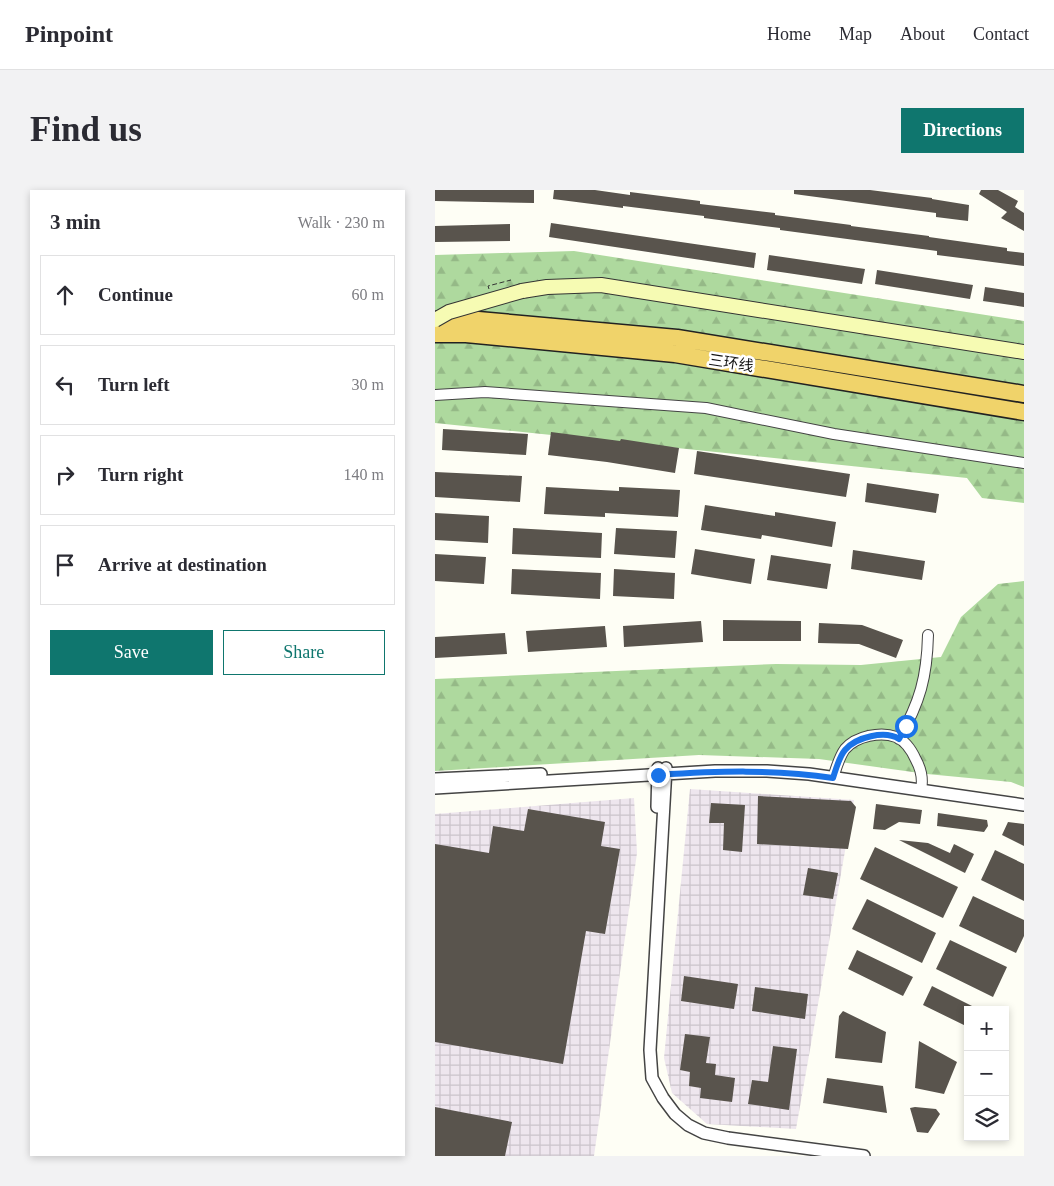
<!DOCTYPE html>
<html lang="en">
<head>
<meta charset="utf-8">
<style>
	body { margin:0; font-family:"Times New Roman","Noto Sans SC",serif; background:#f2f2f3; color:#2b2b33 }
	.controls { position:absolute; right:15px; bottom:15px; display:grid; overflow:hidden; border-radius:0px; box-shadow:0 2px 8px #0003 }
	.controls button { width:45px; height:45px; display:grid; place-items:center; padding:0; border:0; border-bottom:1px solid #e1e1e2; background:#fff; color:#2b2b33; font:25px sans-serif }
	.stop { position:absolute; width:15px; height:15px; margin:-11px; border:4px solid #1a73e8; border-radius:50%; background:#fff }
	.stop.end { background:#1a73e8; border-color:#fff; box-shadow:0 1px 5px #0008 }
	.list { margin:0; padding:0; list-style:none }
	h2 { display:flex; justify-content:space-between; align-items:center; height:65px; margin:0; padding:0 20px; font-size:21px }
	h2 small { font-size:16px; font-weight:400; color:#7c7c81 }
	.list li { display:grid; grid-template-columns:32px 1fr auto; gap:15px; align-items:center; box-sizing:border-box; height:80px; margin:0 10px 10px; padding:0 10px; border:1px solid #e1e1e2; border-radius:0px }
	.list b { display:block; font-size:19px; white-space:nowrap }
	.list em { font-size:16px; font-style:normal; color:#7c7c81 }
	.actions { display:flex; gap:10px; padding:15px 20px }
	.actions a { flex:1; padding:11px 0; border:1px solid #0f766e; border-radius:0px; text-align:center; font-size:18px; color:#0f766e }
	.actions .main { background:#0f766e; color:#fff }
	.icon { flex:none; width:28px; height:28px; fill:none; stroke:currentColor; stroke-width:2; stroke-linecap:round; stroke-linejoin:round }
	.map { position:relative; flex:none; width:589px; height:966px; overflow:hidden; border-radius:0px }
	header { display:flex; align-items:center; gap:30px; box-sizing:border-box; height:70px; padding:0 25px; background:#fff; border-bottom:1px solid #e1e1e2 }
	header strong { font-size:24px }
	nav { display:flex; gap:28px; margin-inline-start:auto; font-size:18px }
	.intro { display:flex; align-items:center; justify-content:space-between; box-sizing:border-box; height:120px; padding:0 30px }
	h1 { margin:0; font-size:35px }
	.button { padding:12px 22px; border-radius:0px; background:#0f766e; color:#fff; font-size:18px; font-weight:700 }
	main { display:flex; gap:30px; padding:0 30px }
	aside { flex:1; background:#fff; border-radius:0px; box-shadow:0 2px 8px #0003 }
	.map>svg:first-child { display:block }
	.industrial { fill:url(#industrial-grid) }
	.forest { fill:url(#forest-firs) }
	.building { fill:#59544d }
	.lines { fill:none; stroke-linecap:round; stroke-linejoin:round }
	.minor-casing { stroke:#444; stroke-width:12 }
	.tertiary-casing { stroke:#444; stroke-width:14 }
	.secondary-casing { stroke:#333; stroke-width:16 }
	.trunk-casing { stroke:#222; stroke-width:19 }
	.path { stroke:#333; stroke-width:1; stroke-dasharray:5 2.5; stroke-linecap:butt }
	.minor { stroke:#fff; stroke-width:10 }
	.tertiary { stroke:#fff; stroke-width:11 }
	.secondary { stroke:#f6fbb3; stroke-width:14 }
	.trunk { stroke:#f0d36a; stroke-width:16 }
	.secondary-bridge-casing { stroke:#333; stroke-width:16; stroke-linecap:butt }
	.secondary-bridge { stroke:#f6fbb3; stroke-width:14 }
	.route { stroke:#1a73e8; stroke-width:6 }
	.labels { text-anchor:middle; dominant-baseline:central; stroke-width:5; stroke-linejoin:round; paint-order:stroke }
	.street-label { font-size:15px; fill:#111; stroke:#fff }
</style>
</head>
<body>
<header>
<strong>Pinpoint</strong>
<nav><a>Home</a><a>Map</a><a>About</a><a>Contact</a></nav>
</header>
<div class="intro"><h1>Find us</h1><a class="button">Directions</a></div>
<main>
<aside>
<h2>3 min<small>Walk · 230 m</small></h2>
<ul class="list">
<li><svg class="icon" aria-label="ahead" viewBox="0 0 24 24"><path d="M12 20V5M6 11l6-6 6 6"/></svg><div><b>Continue</b></div><em>60 m</em></li>
<li><svg class="icon" aria-label="left" viewBox="0 0 24 24"><path d="M17 20v-9H6M10 6l-5 5 5 5"/></svg><div><b>Turn left</b></div><em>30 m</em></li>
<li><svg class="icon" aria-label="right" viewBox="0 0 24 24"><path d="M7 20v-9h11M14 6l5 5-5 5"/></svg><div><b>Turn right</b></div><em>140 m</em></li>
<li><svg class="icon" aria-label="arrive" viewBox="0 0 24 24"><path d="M6 21V4h12l-3 4 3 4H6"/></svg><div><b>Arrive at destination</b></div></li>
</ul>
<div class="actions"><a class="main">Save</a><a>Share</a></div>
</aside>
<div class="map">
<svg width="589" height="966" viewBox="0 0 589 966">
	<defs>
		<pattern id="industrial-grid" width="8" height="8" patternUnits="userSpaceOnUse" patternTransform="scale(1.25)"><rect width="8" height="8" fill="#eee6ee"/><path d="M0 4h8M4 0v8" fill="none" stroke="#cbc4cb"/></pattern>
		<pattern id="forest-firs" width="22" height="20" patternUnits="userSpaceOnUse" patternTransform="scale(1.25)"><rect width="22" height="20" fill="#aed99e"/><path d="M5 1l3.5 6h-7zM16 11l3.5 6h-7z" fill="#95b987"/></pattern>
	</defs>
	<rect width="100%" height="100%" fill="#fefef5"/>
	<path class="industrial" d="M255,599L419,610L361,939L272,934L237,903L229,868Z
		M199,608L202,663L159,966H0V624Z"/>
	<path class="forest" d="M139,61L589,131V313L547,308L532,288L0,233V65Z
		M589,391V597L576,592L492,584L384,569L264,565L0,581V489L341,474L426,475L506,467L526,427L563,394Z"/>
	<path class="building" d="M0,0H99V13L0,11Z
		M119,0H160L195,5V2L265,11V14L340,23V25L416,35V36L494,46V47L572,58V61L589,63V76L502,65V61L345,40V38L269,28V26L188,16V18L118,9Z
		M359,0H435L497,8V9L534,15L533,31L501,27V23L359,4Z
		M546,0H563L583,11L580,17L589,23V41L566,28L572,22L544,4Z
		M116,33L321,63L319,78L114,47Z
		M75,34V51L0,52V36Z
		M334,65L430,79L427,94L332,80Z
		M442,80L538,95L535,109L440,94Z
		M550,97L589,103V117L548,111Z
		M8,239L93,244L91,265L7,260Z
		M116,242L185,251L186,249L244,258L240,283L172,272L113,265Z
		M262,261L415,284L411,307L259,284Z
		M0,282L87,286L85,312L0,307Z
		M432,293L504,304L501,323L430,312Z
		M111,297L184,301V297L245,300L243,327L170,323V327L109,324Z
		M270,315L340,326V322L401,332L397,357L327,345L326,349L266,340Z
		M0,323L54,326L53,353L0,350Z
		M78,338L167,343L166,368L77,364Z
		M181,338L242,341L240,368L179,364Z
		M260,359L320,369L316,394L256,384Z
		M418,360L490,371L487,390L416,379Z
		M0,364L51,367L49,394L0,391Z
		M336,365L396,374L392,399L332,390Z
		M77,379L166,383L165,409L76,404Z
		M179,379L240,383L239,409L178,406Z
		M288,430L366,431V451H288Z
		M266,431L268,452L189,457L188,436Z
		M384,433L427,435L468,450L461,468L424,454L383,453Z
		M170,436L172,457L93,462L91,441Z
		M70,443L72,464L0,468V447Z
		M323,606L416,611L421,617L413,659L322,654Z
		M276,613L310,615L307,662L288,660L289,633H274Z
		M441,614L487,620L485,634L464,632L450,640L438,639Z
		M93,619L170,632L166,656L185,659L170,744L151,741L128,874L0,852V654L54,663L58,636L89,641Z
		M503,623L552,630L553,636L549,642L502,636Z
		M573,632L589,634V656L567,645Z
		M464,650L493,653L515,663L519,654L539,664L530,683Z
		M440,657L523,697L508,728L425,689Z
		M560,660L589,674V711L546,690Z
		M373,678L403,683L398,709L368,705Z
		M538,706L589,730V746L581,763L524,736Z
		M432,709L501,743L487,773L417,739Z
		M515,750L572,777L558,807L501,779Z
		M422,760L478,787L468,806L413,779Z
		M249,786L303,794L299,819L246,811Z
		M497,796L545,820H533V837L488,815Z
		M320,797L373,804L370,829L317,821Z
		M408,821L451,842L447,873L400,868L404,826Z
		M250,844L275,847L271,873L281,874L280,885L300,888L297,912L265,908L266,898L254,896L255,882L245,880Z
		M484,851L522,872L509,904L480,898Z
		M338,856L362,859L354,920L313,914L317,890L333,892Z
		M392,888L448,896L452,923L388,913Z
		M0,917L77,932L70,966H0Z
		M480,917L501,919L505,924L493,943L482,942L475,918Z"/>
	<g class="lines">
		<g class="minor-casing">
			<path id="minor" d="M0,205L50,202L271,218L399,244L589,273
				M464,549C485,512 492,487 493,445
				M398,588C401,579 404,567 410,559C421,546 446,541 461,547C471,551 477,561 481,570C486,579 488,590 486,600"/>
		</g>
		<g class="tertiary-casing">
			<path id="tertiary" d="M231,578L215,860L217,888L228,908L240,924L253,935L269,943L293,948L429,966
				M0,589L106,584
				M0,598L280,581H332L374,584L589,615
				M222,617L223,578"/>
		</g>
		<g class="secondary-casing">
			<path id="secondary" d="M87,101L112,97L166,95L589,162"/>
		</g>
		<g class="trunk-casing">
			<path id="trunk" d="M0,130L32,129L242,148L589,204
				M0,144H31L240,164L589,222"/>
		</g>
		<path class="path" d="M54,99L53,96L76,90"/>
		<use href="#minor" class="minor"/>
		<use href="#tertiary" class="tertiary"/>
		<use href="#secondary" class="secondary"/>
		<use href="#trunk" class="trunk"/>
		<g class="secondary-bridge-casing">
			<path id="secondary-bridge" d="M0,130L14,122L87,101"/>
		</g>
		<use href="#secondary-bridge" class="secondary-bridge"/>
	</g>
	<g class="lines">
		<path class="route" d="M223,585C283,581 339,579 398,588C401,579 404,567 410,560C421,547 450,540 464,549L471,536"/>
	</g>
	<g class="labels">
		<g class="street-label">
			<text transform="translate(296 173) rotate(9)">三环线</text>
		</g>
	</g>
</svg>
<div class="controls">
<button>+</button>
<button>−</button>
<button><svg class="icon" aria-label="layers" viewBox="0 0 24 24"><path d="M12 4l9 5-9 5-9-5zM3 14l9 5 9-5"/></svg></button>
</div>
<div class="stop" style="left:471px;top:536px"></div>
<div class="stop end" style="left:223px;top:585px"></div>
</div>
</main>
</body>
</html>
